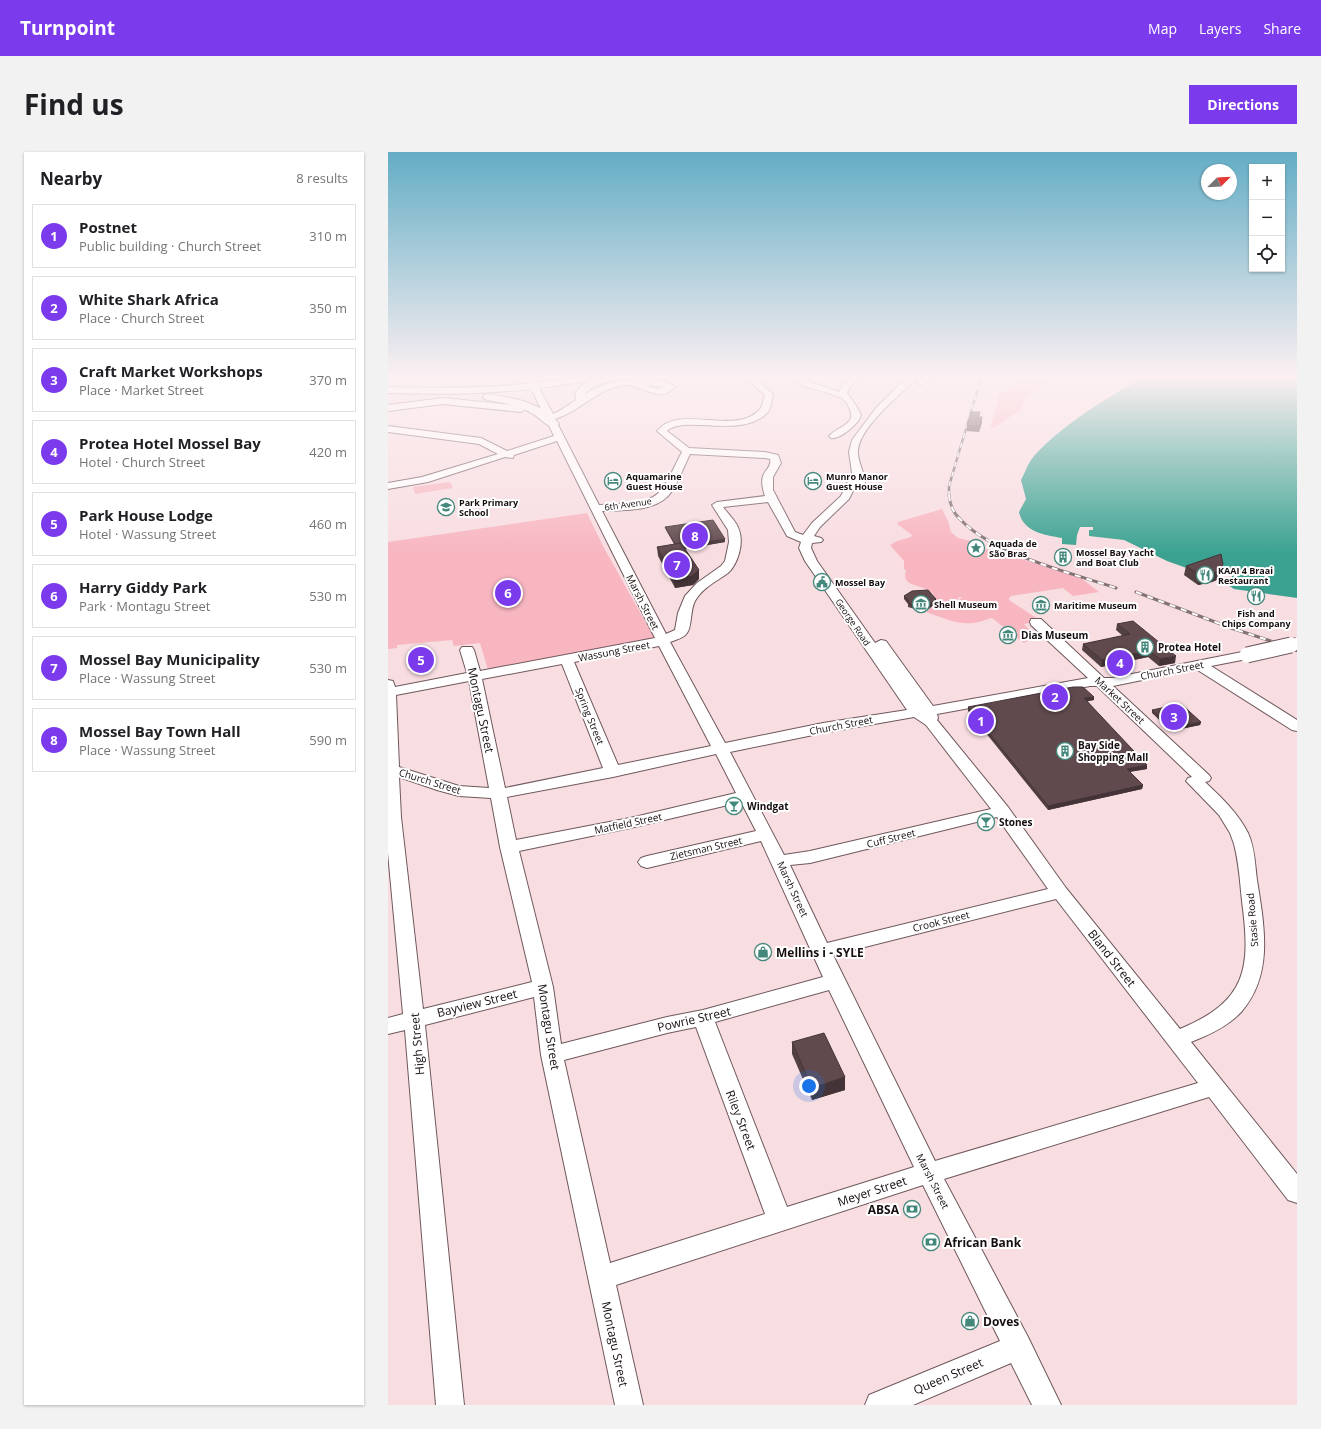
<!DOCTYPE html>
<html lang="en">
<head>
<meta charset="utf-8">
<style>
	body { margin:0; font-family:"Open Sans",sans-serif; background:#f2f2f2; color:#202124 }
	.controls { position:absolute; right:12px; top:12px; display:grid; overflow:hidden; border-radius:0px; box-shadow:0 1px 3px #0004 }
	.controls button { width:36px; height:36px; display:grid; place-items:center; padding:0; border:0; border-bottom:1px solid #e0e0e0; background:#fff; color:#202124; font:20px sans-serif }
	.compass { position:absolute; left:813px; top:12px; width:36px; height:36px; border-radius:50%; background:#fff; box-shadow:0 1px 3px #0004; rotate:66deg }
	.you { position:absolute; left:421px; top:934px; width:14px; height:14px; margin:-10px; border:3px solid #fff; border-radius:50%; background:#1a73e8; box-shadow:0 0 0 6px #1a73e833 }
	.badge { display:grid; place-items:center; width:26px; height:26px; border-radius:50%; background:#7c3aed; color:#fff; font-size:13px; font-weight:700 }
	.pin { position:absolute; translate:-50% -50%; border:2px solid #fff; box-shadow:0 1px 4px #0006 }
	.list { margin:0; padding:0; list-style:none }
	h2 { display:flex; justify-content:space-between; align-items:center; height:52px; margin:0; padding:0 16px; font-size:17px }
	h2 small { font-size:13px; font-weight:400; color:#757577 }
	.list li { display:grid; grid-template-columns:26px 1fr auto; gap:12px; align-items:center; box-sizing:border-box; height:64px; margin:0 8px 8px; padding:0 8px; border:1px solid #e0e0e0; border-radius:0px }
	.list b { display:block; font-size:15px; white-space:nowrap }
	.list p { margin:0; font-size:13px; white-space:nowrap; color:#757577 }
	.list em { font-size:13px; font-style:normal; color:#757577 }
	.icon { flex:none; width:22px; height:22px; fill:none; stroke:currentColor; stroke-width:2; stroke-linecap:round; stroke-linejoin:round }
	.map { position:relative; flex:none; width:909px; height:1253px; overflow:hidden; border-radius:0px }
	header { display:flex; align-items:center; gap:24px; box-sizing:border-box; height:56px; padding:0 20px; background:#7c3aed; color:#fff }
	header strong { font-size:19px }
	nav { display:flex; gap:22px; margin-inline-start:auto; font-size:14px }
	.intro { display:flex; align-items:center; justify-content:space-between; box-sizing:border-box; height:96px; padding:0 24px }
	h1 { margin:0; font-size:28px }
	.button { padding:10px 18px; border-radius:0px; background:#7c3aed; color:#fff; font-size:14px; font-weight:700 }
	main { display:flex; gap:24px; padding:0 24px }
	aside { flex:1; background:#fff; border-radius:0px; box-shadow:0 1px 3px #0004 }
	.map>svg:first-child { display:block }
	.green { fill:#f8b6c1 }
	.water { fill:#3ba291 }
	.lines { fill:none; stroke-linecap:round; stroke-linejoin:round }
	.minor-casing { stroke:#6f585c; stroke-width:2 }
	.major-casing { stroke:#6f585c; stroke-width:2 }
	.minor { fill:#fff; fill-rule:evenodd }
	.major { fill:#fff; fill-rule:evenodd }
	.rail-far2-casing { stroke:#847375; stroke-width:2.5 }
	.rail-far1-casing { stroke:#847375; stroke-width:3 }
	.rail-casing { stroke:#847375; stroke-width:4.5 }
	.rail-far2 { stroke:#fff; stroke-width:1.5; stroke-dasharray:5; stroke-linecap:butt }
	.rail-far1 { stroke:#fff; stroke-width:2; stroke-dasharray:6; stroke-linecap:butt }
	.rail { stroke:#fff; stroke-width:3; stroke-dasharray:8; stroke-linecap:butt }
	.minor-bridge-far2-casing { stroke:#6f585c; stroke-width:10; stroke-linecap:butt }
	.minor-bridge-far1-casing { stroke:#6f585c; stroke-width:14; stroke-linecap:butt }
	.minor-bridge-casing { stroke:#6f585c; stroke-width:17; stroke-linecap:butt }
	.minor-bridge-far2 { stroke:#fff; stroke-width:9 }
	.minor-bridge-far1 { stroke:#fff; stroke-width:12 }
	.minor-bridge { stroke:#fff; stroke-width:15 }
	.wall { fill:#534043 }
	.shaded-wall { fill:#443437 }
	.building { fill:#614a4e; stroke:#443437 }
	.labels { text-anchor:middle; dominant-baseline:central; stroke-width:4; stroke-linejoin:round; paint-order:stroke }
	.far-poi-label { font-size:9px; font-weight:bold; fill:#170e0f; stroke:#fff; text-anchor:start }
	.far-street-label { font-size:9px; fill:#170e0f; stroke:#fff }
	.street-label { font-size:10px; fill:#170e0f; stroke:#fff }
	.poi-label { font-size:10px; font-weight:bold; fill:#170e0f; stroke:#fff; text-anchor:start }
	.near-street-label { font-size:12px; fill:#170e0f; stroke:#fff }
	.near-poi-label { font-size:12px; font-weight:bold; fill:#170e0f; stroke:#fff; text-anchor:start }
</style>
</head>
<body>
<header>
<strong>Turnpoint</strong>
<nav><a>Map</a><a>Layers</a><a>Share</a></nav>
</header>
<div class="intro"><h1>Find us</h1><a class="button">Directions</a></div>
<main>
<aside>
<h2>Nearby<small>8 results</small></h2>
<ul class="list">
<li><span class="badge">1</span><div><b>Postnet</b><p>Public building · Church Street</p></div><em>310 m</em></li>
<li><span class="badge">2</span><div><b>White Shark Africa</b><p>Place · Church Street</p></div><em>350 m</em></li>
<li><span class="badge">3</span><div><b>Craft Market Workshops</b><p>Place · Market Street</p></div><em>370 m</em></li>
<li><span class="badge">4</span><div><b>Protea Hotel Mossel Bay</b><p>Hotel · Church Street</p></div><em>420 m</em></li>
<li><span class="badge">5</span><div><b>Park House Lodge</b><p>Hotel · Wassung Street</p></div><em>460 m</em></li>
<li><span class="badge">6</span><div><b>Harry Giddy Park</b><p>Park · Montagu Street</p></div><em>530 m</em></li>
<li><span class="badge">7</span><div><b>Mossel Bay Municipality</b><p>Place · Wassung Street</p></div><em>530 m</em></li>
<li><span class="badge">8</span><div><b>Mossel Bay Town Hall</b><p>Place · Wassung Street</p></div><em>590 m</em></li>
</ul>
</aside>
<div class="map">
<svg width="909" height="1253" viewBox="0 0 909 1253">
	<rect width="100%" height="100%" fill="#f8dde1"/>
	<path class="green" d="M638,226H651L662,229L637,246L632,259C621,264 614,273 602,277L612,240L620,239Z
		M62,330L65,336L27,342L25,335Z
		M554,357L560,369L563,380L570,386L583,389L590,393L588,394V398L606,397L612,400L693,426L711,440L685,444L675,436L623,444L621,446V448L653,469L636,472L648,484L636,491L604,466C598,467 591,471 585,471C569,473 553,465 538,460L549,451L569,450L574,445H571L569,449L550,450C547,445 545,440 540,438C530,432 513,434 518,418L516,417V409L502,393L509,389L523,385L524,383L509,372L510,370Z
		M199,361L215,394L268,489L101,521L92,491L66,494L64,488L9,493V496L0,497V390Z"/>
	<path class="water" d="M756,226H909V446L846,437L840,433L839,429L844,425L842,419L832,413L807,419L779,409L736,388L701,384V378H705V375H692L689,383L688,393L674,392V386C657,383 635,380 631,360L638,347L633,328C637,321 640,311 646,304C673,274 720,244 756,226Z"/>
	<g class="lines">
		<g class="minor-casing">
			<path id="minor" d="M358,226H366L385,242C384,247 383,256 380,260C355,288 296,262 279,279L301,296L377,300L390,303L393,311L385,325V338L407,380L415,383L424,371L453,344L464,321L461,300L464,288L488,256L515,229L520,226H528C513,243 472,274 470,298C469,310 477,320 477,331L472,334L468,333L461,347L432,375L426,384L433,386L435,388L433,390L424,391L423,396L429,409L487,491L493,488L498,489L545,554L700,526L643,473L642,470L643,467H653L716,526H724L859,499L864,500L866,503L864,506L823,514L909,568V579L904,578L808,517L725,534L821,623L823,626L821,629L817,630C833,645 850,661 860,681C867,696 867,713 869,728C876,773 886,821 854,859C841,874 821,883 803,890L909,1022V1051L900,1048L821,945L556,1027L640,1185L673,1253H644L623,1211L525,1253H477L481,1243L612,1189L535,1033L228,1133L255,1253H227L153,903L146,845L37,873L76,1253H48L17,878L0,882V866L15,862L0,701V528L5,529L7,535L79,521L72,498L74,495H84L86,498L92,519L267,486L169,289L126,303L125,306L117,305L40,330L0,337V331L34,325L110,302L91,292L0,280V274L93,286L119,299L166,284L143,236L144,234H150L165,262C176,257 186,249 196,243C218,229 237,227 261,228C270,228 281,229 287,235C271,253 252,231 236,233C209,237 192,259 167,267L211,353C228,351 262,354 273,338C282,327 287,312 294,300L269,279C291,251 349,285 372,257C375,254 375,247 377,243ZM254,232L277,235L268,237ZM302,302L377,306L382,307C384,314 377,318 375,324C373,330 375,338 377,344L329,350L324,353L340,378L341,390L337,409L333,414L309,431L297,444L290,461L287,478L278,482L214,359C235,358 264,360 280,344C288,336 297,312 302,302ZM380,350L399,384L413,390L411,396L417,409L519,558L435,571L337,591L282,490C287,488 296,486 299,481C304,475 302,458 307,449C314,436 329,429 340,421C350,412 356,391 351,378C349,370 340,362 335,355ZM271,494L323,594L230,613L186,510ZM174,512L215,616L117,636L94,527ZM81,529L101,636L71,634L11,615L8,543ZM702,534H709L804,625L800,626L798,629L831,663L842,681L846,692C851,711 852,730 854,749C863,817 859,849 792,877L678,736L620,655L549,568L550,566L549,562ZM526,565L538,573L603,657L422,699L396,703L342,600L435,581ZM328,602L348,641L242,666L128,688L119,645L225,625ZM11,625L49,638L71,644L103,646L112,695L144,830L35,857L13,665ZM353,650L368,679L259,704L253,706L250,710L253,714L259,716L373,689L435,825L315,858L279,865L173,892L165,835L131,699L242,676ZM609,665L660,737L439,791L402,713L422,711ZM668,747L810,931L547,1009L445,803ZM441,838L526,1015L399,1055L327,870ZM308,875L377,1062L222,1111L176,908L279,881Z
				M412,226H421L419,229L451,240L455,232L463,226H471L462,235L459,241L469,255L473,263C471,272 451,288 443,286L441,284C447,277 460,274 463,266C465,261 459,250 455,247C449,243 422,236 413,233L410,228Z
				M535,226H544L535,232H529L528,230Z
				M55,246L133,254L137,257L133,260L55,252L0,259V253Z"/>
		</g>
		<g class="major-casing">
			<path id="major" d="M182,226H202C198,231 186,231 179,232C120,242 60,243 0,241V235C61,237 122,236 182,226Z
				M211,226H225L224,228L206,234L197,242L198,248L197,250H189L187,242C193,232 200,229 211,226Z
				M100,242C124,246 155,250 171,272L169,274C159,277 153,266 145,262C130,252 113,251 96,247L95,245L96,243Z"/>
		</g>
		<use href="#minor" class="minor"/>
		<use href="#major" class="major"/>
		<g class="rail-far2-casing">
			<path id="rail-far2" d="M561,344V334L593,226"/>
		</g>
		<g class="rail-far1-casing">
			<path id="rail-far1" d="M561,343C562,352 565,361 572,367C604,402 683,421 728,436
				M748,440L843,476L898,494"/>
		</g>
		<g class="rail-casing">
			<path id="rail" d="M895,493L909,498"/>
		</g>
		<use href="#rail-far2" class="rail-far2"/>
		<use href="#rail-far1" class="rail-far1"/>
		<use href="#rail" class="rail"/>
		<g class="minor-bridge-far2-casing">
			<path id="minor-bridge-far2" d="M143,226L147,236"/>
		</g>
		<g class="minor-bridge-far1-casing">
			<path id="minor-bridge-far1" d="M899,494L909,492"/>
		</g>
		<g class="minor-bridge-casing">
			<path id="minor-bridge" d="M859,503L903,493"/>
		</g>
		<use href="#minor-bridge-far2" class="minor-bridge-far2"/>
		<use href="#minor-bridge-far1" class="minor-bridge-far1"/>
		<use href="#minor-bridge" class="minor-bridge"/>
	</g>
	<path class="wall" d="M592,260L591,265L594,270L591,280L578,279L579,274Z
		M277,375L337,387V390L297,397L311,418V427L305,433L287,436L270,404L269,395L286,392L278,378Z
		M798,414L833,422L831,427L824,430L810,433L796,423Z
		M516,444L548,447V451L537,460L520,455V452L516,447Z
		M729,472L787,511L771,514L760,505L713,515L694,498L695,492L735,484L728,478Z
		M706,548L699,549L759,617L742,620L755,633L754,637L660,658L580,559V555Z
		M764,558L813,570L812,573L783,579L764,561Z
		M404,890L457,925V938L424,948L404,902Z"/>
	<path class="shaded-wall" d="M594,265V270L591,280L592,274Z
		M337,387V390L289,398L288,395Z
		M835,412L831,427L824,430L810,433L812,423Z
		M311,418V427L305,433L287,436L286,427Z
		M548,447V451L537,460V457Z
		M761,499L760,505L713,515L714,508Z
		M788,504L787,511L771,514L772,507Z
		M706,545V548L696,550V546Z
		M813,570L812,573L783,579V576Z
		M759,613V617L739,620V617Z
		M755,633L754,637L660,658V654Z
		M457,925V938L424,948V936Z"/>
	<path class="building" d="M583,260H592L590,265H594L592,274H579Z
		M325,368L337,387L295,394L293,391L287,392L277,375Z
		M293,391L311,418L304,424L286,427L269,395Z
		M833,402L835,412L833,417L826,421L812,423L798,414Z
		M540,438L548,447L537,457L520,451L521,449L516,444L524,439Z
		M745,469L788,504L772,507L761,499L714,508L695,492L742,482L729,472Z
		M685,535H695L706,545L696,546L759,613L739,617L755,633L660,654L580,555Z
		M793,552L813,570L783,576L764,558Z
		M436,881L457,925L424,936L404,890Z"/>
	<linearGradient id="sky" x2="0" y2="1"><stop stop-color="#63adc5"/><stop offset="0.56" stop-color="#fcf0f2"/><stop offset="1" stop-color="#fcf0f2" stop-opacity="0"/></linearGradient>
	<rect width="909" height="401" fill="url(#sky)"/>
	<defs>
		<g id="hotel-ring" transform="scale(0.9)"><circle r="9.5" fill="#fff" stroke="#44887c" stroke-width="1.5"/><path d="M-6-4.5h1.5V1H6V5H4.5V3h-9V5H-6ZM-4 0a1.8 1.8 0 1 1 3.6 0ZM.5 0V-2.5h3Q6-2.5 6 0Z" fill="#44887c"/></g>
		<g id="school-ring" transform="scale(0.9)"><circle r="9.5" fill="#fff" stroke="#44887c" stroke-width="1.5"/><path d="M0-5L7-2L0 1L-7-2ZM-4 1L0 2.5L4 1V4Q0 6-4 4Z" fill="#44887c"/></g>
		<g id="sight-ring" transform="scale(0.9)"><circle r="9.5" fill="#fff" stroke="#44887c" stroke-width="1.5"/><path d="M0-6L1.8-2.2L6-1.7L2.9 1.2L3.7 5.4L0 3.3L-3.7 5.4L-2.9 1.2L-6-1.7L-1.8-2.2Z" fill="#44887c"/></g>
		<g id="building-ring" transform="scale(0.9)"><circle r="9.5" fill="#fff" stroke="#44887c" stroke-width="1.5"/><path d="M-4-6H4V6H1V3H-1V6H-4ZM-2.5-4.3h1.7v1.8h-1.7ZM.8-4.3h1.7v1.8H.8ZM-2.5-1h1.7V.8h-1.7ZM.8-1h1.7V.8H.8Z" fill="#44887c"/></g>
		<g id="restaurant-ring" transform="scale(0.9)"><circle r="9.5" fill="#fff" stroke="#44887c" stroke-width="1.5"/><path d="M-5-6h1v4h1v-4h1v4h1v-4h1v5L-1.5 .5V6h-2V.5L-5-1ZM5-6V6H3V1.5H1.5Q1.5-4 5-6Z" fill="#44887c"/></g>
		<g id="civic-ring" transform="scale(0.9)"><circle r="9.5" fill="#fff" stroke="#44887c" stroke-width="1.5"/><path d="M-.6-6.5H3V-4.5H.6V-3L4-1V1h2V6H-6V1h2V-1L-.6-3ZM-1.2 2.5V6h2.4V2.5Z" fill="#44887c"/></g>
		<g id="museum-ring" transform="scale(0.9)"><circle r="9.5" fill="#fff" stroke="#44887c" stroke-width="1.5"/><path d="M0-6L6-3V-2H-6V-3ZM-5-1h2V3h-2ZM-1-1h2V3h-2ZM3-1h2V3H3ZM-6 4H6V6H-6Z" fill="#44887c"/></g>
		<g id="bar-ring" transform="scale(0.9)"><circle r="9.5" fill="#fff" stroke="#44887c" stroke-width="1.5"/><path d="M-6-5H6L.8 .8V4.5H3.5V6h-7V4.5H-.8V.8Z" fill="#44887c"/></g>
		<g id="shop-ring" transform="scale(0.9)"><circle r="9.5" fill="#fff" stroke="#44887c" stroke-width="1.5"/><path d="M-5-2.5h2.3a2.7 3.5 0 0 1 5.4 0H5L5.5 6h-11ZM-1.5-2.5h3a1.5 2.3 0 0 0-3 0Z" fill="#44887c"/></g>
		<g id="bank-ring" transform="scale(0.9)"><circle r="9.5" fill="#fff" stroke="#44887c" stroke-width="1.5"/><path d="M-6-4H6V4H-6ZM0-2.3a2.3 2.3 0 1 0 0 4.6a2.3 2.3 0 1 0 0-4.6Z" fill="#44887c"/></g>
	</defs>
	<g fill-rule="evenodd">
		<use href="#hotel-ring" x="225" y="329"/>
		<use href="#hotel-ring" x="425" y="329"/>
		<use href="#school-ring" x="58" y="355"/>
		<use href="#sight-ring" x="588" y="396"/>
		<use href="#building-ring" x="675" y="405"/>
		<use href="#restaurant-ring" x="817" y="423"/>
		<use href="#civic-ring" x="434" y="430"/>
		<use href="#restaurant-ring" x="868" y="444"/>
		<use href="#museum-ring" x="533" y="452"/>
		<use href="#museum-ring" x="653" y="453"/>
		<use href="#museum-ring" x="620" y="483"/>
		<use href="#building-ring" x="757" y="495"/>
		<use href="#building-ring" x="677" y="599"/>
		<use href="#bar-ring" x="346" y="654"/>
		<use href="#bar-ring" x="598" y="670"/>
		<use href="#shop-ring" x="375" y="800"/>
		<use href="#bank-ring" x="524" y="1057"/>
		<use href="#bank-ring" x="543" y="1090"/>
		<use href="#shop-ring" x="582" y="1169"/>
	</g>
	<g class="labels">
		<g class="far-poi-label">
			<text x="238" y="324">Aquamarine<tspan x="238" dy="10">Guest House</tspan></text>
			<text x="438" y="324">Munro Manor<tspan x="438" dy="10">Guest House</tspan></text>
			<text x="71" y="350">Park Primary<tspan x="71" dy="10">School</tspan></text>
			<text x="601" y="391">Aquada de<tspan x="601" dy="10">São Bras</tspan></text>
			<text x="688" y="400">Mossel Bay Yacht<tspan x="688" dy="10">and Boat Club</tspan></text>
			<text x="830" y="418">KAAI 4 Braai<tspan x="830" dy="10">Restaurant</tspan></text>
			<text x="447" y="430">Mossel Bay</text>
			<text x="546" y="452">Shell Museum</text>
			<text x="666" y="453">Maritime Museum</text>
			<text x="868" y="461" text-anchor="middle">Fish and<tspan x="868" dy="10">Chips Company</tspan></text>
		</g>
		<g class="far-street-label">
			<text transform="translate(240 352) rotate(-8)">6th Avenue</text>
			<text transform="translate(465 470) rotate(56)">George Road</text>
		</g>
		<g class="street-label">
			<text transform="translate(255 450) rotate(63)">Marsh Street</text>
			<text transform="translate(226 499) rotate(-11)">Wassung Street</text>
			<text transform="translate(784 518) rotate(-11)">Church Street</text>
			<text transform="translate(732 548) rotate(43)">Market Street</text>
			<text transform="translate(202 564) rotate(68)">Spring Street</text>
			<text transform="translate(453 573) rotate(-11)">Church Street</text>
			<text transform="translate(42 629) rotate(17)">Church Street</text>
			<text transform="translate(240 671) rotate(-12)">Matfield Street</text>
			<text transform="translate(503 686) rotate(-14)">Cuff Street</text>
			<text transform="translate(318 696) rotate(-13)">Zietsman Street</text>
			<text transform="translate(405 737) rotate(65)">Marsh Street</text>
			<text transform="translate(864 768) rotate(-95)">Stasie Road</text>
			<text transform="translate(553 769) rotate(-14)">Crook Street</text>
			<text transform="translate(545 1029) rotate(63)">Marsh Street</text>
		</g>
		<g class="poi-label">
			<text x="633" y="483">Dias Museum</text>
			<text x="770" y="495">Protea Hotel</text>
			<text x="690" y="593">Bay Side<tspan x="690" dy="12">Shopping Mall</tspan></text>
			<text x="359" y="654">Windgat</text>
			<text x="611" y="670">Stones</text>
		</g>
		<g class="near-street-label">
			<text transform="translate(93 558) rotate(78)">Montagu Street</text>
			<text transform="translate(724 806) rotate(52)">Bland Street</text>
			<text transform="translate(89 851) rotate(-14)">Bayview Street</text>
			<text transform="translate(306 867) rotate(-13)">Powrie Street</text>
			<text transform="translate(161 875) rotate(81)">Montagu Street</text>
			<text transform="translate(29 892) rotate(-95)">High Street</text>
			<text transform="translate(353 968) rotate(69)">Riley Street</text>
			<text transform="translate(484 1039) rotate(-18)">Meyer Street</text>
			<text transform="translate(227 1192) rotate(78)">Montagu Street</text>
			<text transform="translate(560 1224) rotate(-23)">Queen Street</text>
		</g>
		<g class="near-poi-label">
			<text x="388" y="800">Mellins i - SYLE</text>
			<text x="511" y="1057" text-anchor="end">ABSA</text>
			<text x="556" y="1090">African Bank</text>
			<text x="595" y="1169">Doves</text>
		</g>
	</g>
</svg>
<div class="controls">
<button>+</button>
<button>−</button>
<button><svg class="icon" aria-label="locate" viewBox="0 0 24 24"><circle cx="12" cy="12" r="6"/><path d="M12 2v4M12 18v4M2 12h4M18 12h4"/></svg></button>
</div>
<svg class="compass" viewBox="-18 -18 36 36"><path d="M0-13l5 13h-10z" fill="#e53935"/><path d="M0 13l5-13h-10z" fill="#757577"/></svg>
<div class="you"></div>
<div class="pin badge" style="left:593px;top:569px">1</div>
<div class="pin badge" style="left:667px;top:545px">2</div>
<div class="pin badge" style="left:786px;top:565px">3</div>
<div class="pin badge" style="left:732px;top:511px">4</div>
<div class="pin badge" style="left:33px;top:508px">5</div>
<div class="pin badge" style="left:120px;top:441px">6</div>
<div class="pin badge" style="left:289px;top:413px">7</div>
<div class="pin badge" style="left:307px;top:384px">8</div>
</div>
</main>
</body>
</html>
